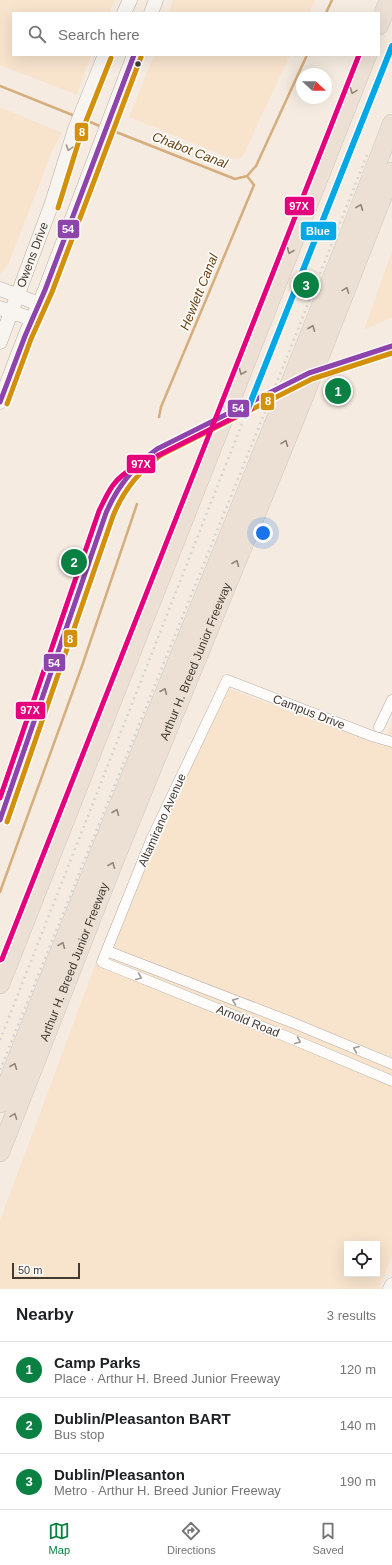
<!DOCTYPE html>
<html lang="en">
<head>
<meta charset="utf-8">
<style>
	body { margin:0; font-family:Arial,sans-serif; background:#f6f6f6; color:#202124 }
	.controls { position:absolute; right:12px; bottom:12px; display:grid; overflow:hidden; border-radius:0px; box-shadow:0 4px 16px #0002 }
	.controls button { width:36px; height:36px; display:grid; place-items:center; padding:0; border:0; border-bottom:1px solid #e0e0e0; background:#fff; color:#202124; font:20px sans-serif }
	.compass { position:absolute; left:296px; top:68px; width:36px; height:36px; border-radius:50%; background:#fff; box-shadow:0 4px 16px #0002; rotate:111deg }
	.scale { position:absolute; left:12px; bottom:10px; width:68px; box-sizing:border-box; padding-left:4px; border:2px solid #433a30; border-top:0; font-size:11px; line-height:14px; white-space:nowrap; color:#433a30; -webkit-text-stroke:3px #fcfcfc; paint-order:stroke }
	.you { position:absolute; left:263px; top:533px; width:14px; height:14px; margin:-10px; border:3px solid #fff; border-radius:50%; background:#1a73e8; box-shadow:0 0 0 6px #1a73e833 }
	.badge { display:grid; place-items:center; width:26px; height:26px; border-radius:50%; background:#0b8043; color:#fff; font-size:13px; font-weight:700 }
	.pin { position:absolute; translate:-50% -50%; border:2px solid #fff; box-shadow:0 1px 4px #0006 }
	.list { margin:0; padding:0; list-style:none }
	h2 { display:flex; justify-content:space-between; align-items:center; height:52px; margin:0; padding:0 16px; font-size:17px }
	h2 small { font-size:13px; font-weight:400; color:#757577 }
	.list li { display:grid; grid-template-columns:26px 1fr auto; gap:12px; align-items:center; box-sizing:border-box; height:56px; padding:0 16px; border-top:1px solid #e0e0e0 }
	.list b { display:block; font-size:15px; white-space:nowrap }
	.list p { margin:0; font-size:13px; white-space:nowrap; color:#757577 }
	.list em { font-size:13px; font-style:normal; color:#757577 }
	.icon { flex:none; width:22px; height:22px; fill:none; stroke:currentColor; stroke-width:2; stroke-linecap:round; stroke-linejoin:round }
	.map { position:relative; flex:none; width:392px; height:1289px; overflow:hidden }
	.search { position:absolute; background:#fff; box-shadow:0 4px 16px #0002; left:12px; right:12px; top:12px; height:44px; display:flex; align-items:center; gap:10px; box-sizing:border-box; padding:0 14px; border-radius:0px; color:#757577; font-size:15px }
	.sheet { height:220px; background:#fff }
	nav { display:flex; justify-content:space-around; align-items:center; box-sizing:border-box; height:56px; border-top:1px solid #e0e0e0; background:#fff; font-size:11px; color:#757577 }
	nav a { display:grid; justify-items:center; gap:2px }
	nav .on { color:#0b8043 }
	.map>svg:first-child { display:block }
	.built { fill:#f8e4cd; fill-rule:evenodd }
	.lines { fill:none; stroke-linecap:round; stroke-linejoin:round }
	.stream { stroke:#d6ad7d; stroke-width:2.5 }
	.street-casing { stroke:#b8b0a6; stroke-width:11 }
	.secondary-casing { stroke:#b8b0a6; stroke-width:15 }
	.highway-casing { stroke:#cec9c3; stroke-width:20 }
	.street { stroke:#fefcfa; stroke-width:10 }
	.secondary { stroke:#f8f4ef; stroke-width:14 }
	.highway { stroke:#ebe0d3; stroke-width:19 }
	.rail { stroke:#d6d4d1; stroke-width:2.5; stroke-dasharray:2 4; stroke-linecap:butt }
	.bus-1-casing { stroke:#fcfcfc; stroke-width:8 }
	.bus-2-casing { stroke:#fcfcfc; stroke-width:8 }
	.bus-3-casing { stroke:#fcfcfc; stroke-width:8 }
	.bus-1 { stroke:#8e44ad; stroke-width:5 }
	.bus-2 { stroke:#d3900a; stroke-width:5 }
	.bus-3 { stroke:#e5007d; stroke-width:5 }
	.metro-1-casing { stroke:#fcfcfc; stroke-width:9 }
	.metro-1 { stroke:#03a8e5; stroke-width:6 }
	.oneway { stroke:#8f8579 }
	.oneway2 { stroke:#9e9790 }
	.oneway3 { stroke:#a09b95 }
	.bus-dot { fill:#433a30; stroke:#fcfcfc; stroke-width:1.5 }
	.labels { text-anchor:middle; dominant-baseline:central; stroke-width:3.5; stroke-linejoin:round; paint-order:stroke }
	.street-label { font-size:12px; fill:#433a30; stroke:#fcfcfc }
	.water-label { font-size:13px; font-style:italic; fill:#684311; stroke:#fcfcfc }
	.line-badge { stroke:#fcfcfc; stroke-width:1.5 }
	.badge-label { font-size:11px; text-anchor:middle; font-weight:bold; fill:#fff }
</style>
</head>
<body>
<div class="map">
<svg width="392" height="1289" viewBox="0 0 392 1289">
	<rect width="100%" height="100%" fill="#f5ebe0"/>
	<path class="built" d="M0,0H115L109,13H13V55H91L77,95L0,65Z
		M173,0H315L309,13H169Z
		M154,55H290L243,156L238,159H232L129,117Z
		M0,107L62,133L51,154L8,265L0,274Z
		M392,251V317L364,330Z
		M219,685L383,746L392,723V1256L379,1289H0V1222L1,1218L108,930ZM347,1244H377V1274H347Z"/>
	<g class="lines">
		<path class="stream" d="M326,13L332,0
			M0,86L75,116
			M83,119L102,127
			M111,130L235,179L247,176L256,166L307,55
			M159,417L161,407L254,185L247,176
			M0,892L82,666L137,504"/>
		<g class="street-casing">
			<path id="street" d="M379,727L392,700
				M392,742L372,736L227,680L151,840L102,962L285,1036L392,1081
				M107,951L291,1022L392,1064"/>
		</g>
		<g class="secondary-casing">
			<g id="secondary">
				<path d="M124,13L130,0"/>
				<path d="M151,13L156,0"/>
				<path d="M0,289L39,304"/>
				<path d="M0,308L32,319"/>
				<path id="s1" d="M0,342L52,203L75,129L105,55"/>
				<path d="M0,402L25,336L45,290L134,55"/>
				<path d="M390,1289L392,1285"/>
			</g>
		</g>
		<g class="highway-casing">
			<g id="highway">
				<path d="M379,25L389,0"/>
				<path d="M0,984L367,55"/>
				<path d="M0,1103C128,775 267,452 392,124"/>
				<path id="s2" d="M0,1152L111,868L298,411L392,172"/>
			</g>
		</g>
		<use href="#street" class="street"/>
		<use href="#secondary" class="secondary"/>
		<use href="#highway" class="highway"/>
		<path class="rail" d="M0,1040L245,416
			M0,1070L281,372L367,155"/>
		<g class="bus-1-casing">
			<path id="bus-1" d="M0,402L25,336L45,290L134,55
				M0,820L106,513C117,487 134,466 157,449L309,373L392,346"/>
		</g>
		<g class="bus-2-casing">
			<path id="bus-2" d="M58,208L82,131L111,58
				M7,404L31,339L52,292L141,57
				M7,822L113,516C123,491 139,471 161,455L312,379L392,353"/>
		</g>
		<g class="bus-3-casing">
			<path id="bus-3" d="M0,798L99,511C109,490 113,480 133,468L251,409
				M0,960L2,959L359,55"/>
		</g>
		<use href="#bus-1" class="bus-1"/>
		<use href="#bus-2" class="bus-2"/>
		<use href="#bus-3" class="bus-3"/>
		<g class="metro-1-casing">
			<path id="metro-1" d="M245,416L392,46"/>
		</g>
		<use href="#metro-1" class="metro-1"/>
	</g>
	<defs><path id="oneway-chevron" d="M-2-3.5L2.5 0L-2 3.5" fill="none" stroke-width="1.6" stroke-linecap="round" stroke-linejoin="round"/></defs>
	<g class="oneway">
		<use href="#oneway-chevron" transform="translate(353 91) rotate(111)"/>
		<use href="#oneway-chevron" transform="translate(360 207) rotate(-68)"/>
		<use href="#oneway-chevron" transform="translate(290 251) rotate(112)"/>
		<use href="#oneway-chevron" transform="translate(346 290) rotate(-69)"/>
		<use href="#oneway-chevron" transform="translate(312 328) rotate(-68)"/>
		<use href="#oneway-chevron" transform="translate(242 372) rotate(112)"/>
		<use href="#oneway-chevron" transform="translate(285 443) rotate(-68)"/>
		<use href="#oneway-chevron" transform="translate(236 563) rotate(-68)"/>
		<use href="#oneway-chevron" transform="translate(164 691) rotate(-67)"/>
		<use href="#oneway-chevron" transform="translate(116 812) rotate(-68)"/>
		<use href="#oneway-chevron" transform="translate(112 865) rotate(-68)"/>
		<use href="#oneway-chevron" transform="translate(62 945) rotate(-68)"/>
		<use href="#oneway-chevron" transform="translate(14 1066) rotate(-68)"/>
		<use href="#oneway-chevron" transform="translate(14 1116) rotate(-69)"/>
	</g>
	<use class="oneway2" href="#oneway-chevron" transform="translate(69 148) rotate(107)"/>
	<g class="oneway3">
		<use href="#oneway-chevron" transform="translate(139 977) rotate(22)"/>
		<use href="#oneway-chevron" transform="translate(235 1001) rotate(-159)"/>
		<use href="#oneway-chevron" transform="translate(298 1041) rotate(23)"/>
		<use href="#oneway-chevron" transform="translate(356 1049) rotate(-158)"/>
	</g>
	<circle class="bus-dot" cx="138" cy="64" r="3.5"/>
	<g class="labels">
		<g class="street-label">
			<text stroke="none"><textPath href="#s1" startOffset="93">Owens Drive</textPath></text>
			<text stroke="none"><textPath href="#s2" startOffset="528">Arthur H. Breed Junior Freeway</textPath></text>
			<text transform="translate(309 712) rotate(21)">Campus Drive</text>
			<text transform="translate(162 820) rotate(-66)">Altamirano Avenue</text>
			<text stroke="none"><textPath href="#s2" startOffset="204">Arthur H. Breed Junior Freeway</textPath></text>
			<text transform="translate(248 1021) rotate(22)">Arnold Road</text>
		</g>
		<g class="water-label">
			<text transform="translate(190 150) rotate(21)">Chabot Canal</text>
			<text transform="translate(199 292) rotate(-68)">Hewlett Canal</text>
		</g>
	</g>
	<g class="line-badge">
		<rect x="74" y="122" width="15" height="20" rx="4" fill="#d3900a"/>
		<rect x="284" y="196" width="31" height="20" rx="4" fill="#e5007d"/>
		<rect x="57" y="219" width="23" height="20" rx="4" fill="#8e44ad"/>
		<rect x="300" y="221" width="37" height="20" rx="4" fill="#03a8e5"/>
		<rect x="260" y="392" width="15" height="19" rx="4" fill="#d3900a"/>
		<rect x="227" y="399" width="23" height="19" rx="4" fill="#8e44ad"/>
		<rect x="126" y="454" width="30" height="20" rx="4" fill="#e5007d"/>
		<rect x="63" y="629" width="15" height="19" rx="4" fill="#d3900a"/>
		<rect x="43" y="653" width="23" height="19" rx="4" fill="#8e44ad"/>
		<rect x="15" y="701" width="31" height="19" rx="4" fill="#e5007d"/>
	</g>
	<g class="badge-label">
		<text x="82" y="136">8</text>
		<text x="299" y="210">97X</text>
		<text x="68" y="233">54</text>
		<text x="318" y="235">Blue</text>
		<text x="268" y="405">8</text>
		<text x="238" y="412">54</text>
		<text x="141" y="468">97X</text>
		<text x="70" y="643">8</text>
		<text x="54" y="667">54</text>
		<text x="30" y="714">97X</text>
	</g>
</svg>
<div class="controls">
<button><svg class="icon" aria-label="locate" viewBox="0 0 24 24"><circle cx="12" cy="12" r="6"/><path d="M12 2v4M12 18v4M2 12h4M18 12h4"/></svg></button>
</div>
<svg class="compass" viewBox="-18 -18 36 36"><path d="M0-13l5 13h-10z" fill="#e53935"/><path d="M0 13l5-13h-10z" fill="#757577"/></svg>
<div class="scale">50 m</div>
<div class="you"></div>
<div class="pin badge" style="left:338px;top:391px">1</div>
<div class="pin badge" style="left:74px;top:562px">2</div>
<div class="pin badge" style="left:306px;top:285px">3</div>
<div class="search"><svg class="icon" aria-label="search" viewBox="0 0 24 24"><circle cx="10" cy="10" r="6"/><path d="M15 15l6 6"/></svg>Search here</div>
</div>
<section class="sheet">
<h2>Nearby<small>3 results</small></h2>
<ul class="list">
<li><span class="badge">1</span><div><b>Camp Parks</b><p>Place · Arthur H. Breed Junior Freeway</p></div><em>120 m</em></li>
<li><span class="badge">2</span><div><b>Dublin/Pleasanton BART</b><p>Bus stop</p></div><em>140 m</em></li>
<li><span class="badge">3</span><div><b>Dublin/Pleasanton</b><p>Metro · Arthur H. Breed Junior Freeway</p></div><em>190 m</em></li>
</ul>
</section>
<nav>
<a class="on"><svg class="icon" aria-label="map" viewBox="0 0 24 24"><path d="M3 6l6-2 6 2 6-2v14l-6 2-6-2-6 2zM9 4v14M15 6v14"/></svg>Map</a>
<a><svg class="icon" aria-label="directions" viewBox="0 0 24 24"><path d="M12 3l9 9-9 9-9-9zM9 14v-3h6M13 9l2 2-2 2"/></svg>Directions</a>
<a><svg class="icon" aria-label="saved" viewBox="0 0 24 24"><path d="M7 4h10v16l-5-4-5 4z"/></svg>Saved</a>
</nav>
</body>
</html>
